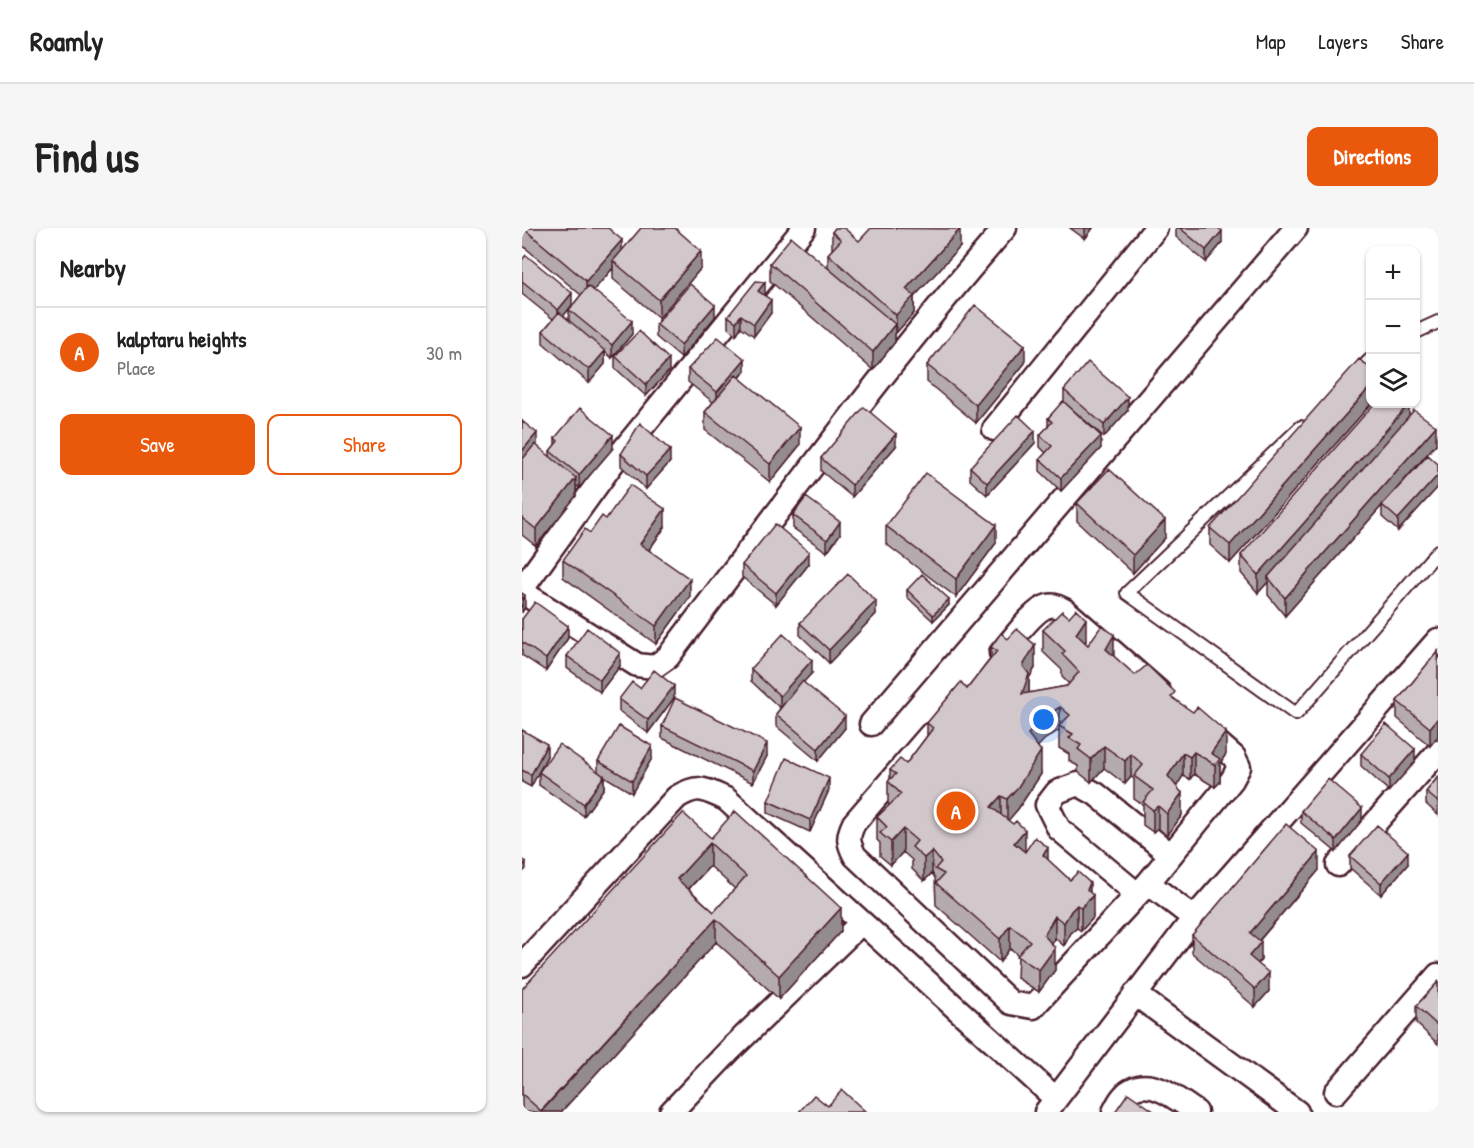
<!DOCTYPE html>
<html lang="en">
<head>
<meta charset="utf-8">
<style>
	body { margin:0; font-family:"Patrick Hand",sans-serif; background:#f6f6f6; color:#222 }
	.controls { position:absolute; right:18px; top:18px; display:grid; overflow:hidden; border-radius:12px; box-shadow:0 2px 4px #0004 }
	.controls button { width:54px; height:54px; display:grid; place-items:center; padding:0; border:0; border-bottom:2px solid #e0e0e0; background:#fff; color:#222; font:30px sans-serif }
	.you { position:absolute; left:522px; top:492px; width:21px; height:21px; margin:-15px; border:4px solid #fff; border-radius:50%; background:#1a73e8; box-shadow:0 0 0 9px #1a73e833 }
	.badge { display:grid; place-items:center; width:39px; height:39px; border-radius:50%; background:#ea580c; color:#fff; font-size:20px; font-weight:700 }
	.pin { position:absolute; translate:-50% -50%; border:3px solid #fff; box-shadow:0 2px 6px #0006 }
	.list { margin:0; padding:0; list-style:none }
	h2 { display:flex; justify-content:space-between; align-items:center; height:78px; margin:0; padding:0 24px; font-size:26px }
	h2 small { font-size:20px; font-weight:400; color:#767676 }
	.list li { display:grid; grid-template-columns:39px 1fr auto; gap:18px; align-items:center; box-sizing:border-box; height:90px; padding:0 24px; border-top:2px solid #e0e0e0 }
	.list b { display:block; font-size:22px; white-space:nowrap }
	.list p { margin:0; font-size:20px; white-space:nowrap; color:#767676 }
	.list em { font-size:20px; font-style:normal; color:#767676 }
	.actions { display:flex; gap:12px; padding:18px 24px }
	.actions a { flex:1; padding:14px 0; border:2px solid #ea580c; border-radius:12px; text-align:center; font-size:21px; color:#ea580c }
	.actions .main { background:#ea580c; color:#fff }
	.icon { flex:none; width:33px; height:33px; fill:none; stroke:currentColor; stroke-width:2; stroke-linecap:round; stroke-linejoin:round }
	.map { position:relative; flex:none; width:916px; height:884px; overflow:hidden; border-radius:12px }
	header { display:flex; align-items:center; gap:36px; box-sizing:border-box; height:84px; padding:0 30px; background:#fff; border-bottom:2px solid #e0e0e0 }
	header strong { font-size:28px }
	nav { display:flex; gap:33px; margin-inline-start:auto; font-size:21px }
	.intro { display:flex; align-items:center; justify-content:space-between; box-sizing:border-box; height:144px; padding:0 36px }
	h1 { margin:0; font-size:42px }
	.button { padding:15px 27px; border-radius:12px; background:#ea580c; color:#fff; font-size:21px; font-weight:700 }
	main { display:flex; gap:36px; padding:0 36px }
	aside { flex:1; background:#fff; border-radius:12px; box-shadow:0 2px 4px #0004 }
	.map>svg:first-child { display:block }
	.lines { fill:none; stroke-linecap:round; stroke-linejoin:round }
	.lane-casing { stroke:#4a1f2b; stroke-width:16 }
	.street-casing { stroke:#4a1f2b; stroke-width:27 }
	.lane { stroke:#fff; stroke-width:12 }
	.street { stroke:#fff; stroke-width:22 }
	.wall { fill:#b5abaf; stroke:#4a1f2b; stroke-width:1.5; fill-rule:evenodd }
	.shaded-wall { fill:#938b8e; stroke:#4a1f2b; stroke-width:1.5 }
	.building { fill:#d2c7cb; stroke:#4a1f2b; stroke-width:1.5; fill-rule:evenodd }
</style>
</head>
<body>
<header>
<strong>Roamly</strong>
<nav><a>Map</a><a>Layers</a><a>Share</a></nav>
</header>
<div class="intro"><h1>Find us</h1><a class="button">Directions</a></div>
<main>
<aside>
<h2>Nearby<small></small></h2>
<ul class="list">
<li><span class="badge">A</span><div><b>kalptaru heights</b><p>Place</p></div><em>30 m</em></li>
</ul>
<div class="actions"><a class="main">Save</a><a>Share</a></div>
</aside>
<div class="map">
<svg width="916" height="884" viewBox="0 0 916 884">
	<rect width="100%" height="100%" fill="#fff"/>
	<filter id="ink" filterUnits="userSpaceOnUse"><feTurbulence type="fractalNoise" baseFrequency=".0167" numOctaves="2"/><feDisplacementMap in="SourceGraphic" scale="12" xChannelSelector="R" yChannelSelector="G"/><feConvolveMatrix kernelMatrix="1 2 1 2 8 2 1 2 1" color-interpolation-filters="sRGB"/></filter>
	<g filter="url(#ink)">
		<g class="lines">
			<g class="lane-casing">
				<path id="lane" d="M894,104L916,94
					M833,147L848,132
					M779,199L605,365L774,486L916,323"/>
			</g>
			<g class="street-casing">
				<path id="street" d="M472,201L634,0
					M0,361L90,236L282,0
					M0,364L115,437L132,439L146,429C256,284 364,137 483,0
					M479,425C490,413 511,382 526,378C533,376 538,380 544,383L637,464
					M349,496L774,0
					M408,507L332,595C325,609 326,615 333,628L489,775L511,779L626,655
					M816,637L916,524
					M615,666L537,601L525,577L535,564L556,556L574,566L649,627
					M672,690L626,655L710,552L717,539L712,529L680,501
					M0,737L155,569C177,556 181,561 204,571L533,870
					M613,766L775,884
					M814,864L916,747
					M149,884L209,821L339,695
					M524,884L672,690L916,412
					M592,884C596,876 601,866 609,862C631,849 657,873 674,884"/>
			</g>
			<use href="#lane" class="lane"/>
			<use href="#street" class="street"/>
		</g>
		<path class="wall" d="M0,0H86L100,22L179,40L137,90L91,51V40L71,63L110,106L90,130L83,124V136L67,155L21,115V103L31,91L0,66V32L50,77L41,88L47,92V82L59,67L0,17Z
			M548,0H571L563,11Z
			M654,0H696L700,15L684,34L654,9Z
			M310,4L337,13L438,19L392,69V85L374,105L373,104V114L351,142L248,53V35L306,40V26L310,22Z
			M243,66L242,67L249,85L232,108L219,99L214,107L206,100V88Z
			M193,89L159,130L134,109V96Z
			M93,128L147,143L124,168L93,140Z
			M503,135L454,195L405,154V137Z
			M166,141L223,143L218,150L278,217L248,254L183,202V184L191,174L166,154Z
			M849,141V176L708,335L688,317V300Z
			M542,162L606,182L582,209L543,175L579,220L539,263L518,243V231L524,225L518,219V207L526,199V190L542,174Z
			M887,188L914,216L763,388L746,367V354L736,365L719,345V327Z
			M0,193L14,218L28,229V223L33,217V210L91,220L57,260L54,257V268L14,318L0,307Z
			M513,215L465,267L448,252V239Z
			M374,218L330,269L299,243V230Z
			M99,226L148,234L124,261L99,238Z
			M916,236V259L876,303L860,289V277Z
			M555,275L643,310L611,345L555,293Z
			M271,287L318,306L305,324L271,300Z
			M84,291L143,299L127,322L168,369L134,416L41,349V332L68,305Z
			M364,298L474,315L434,369L364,316Z
			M287,336L254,377L220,349V337Z
			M385,362L427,377L411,393L385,369Z
			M354,386L307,435L278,407V395Z
			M0,391L46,410L24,443L0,427Z
			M521,402L564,413L563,415L566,417L592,429L613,447L653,471L704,526L698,535V554L693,559L672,546L668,551L661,548L654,558L660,587L645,608L636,600L631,604L621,597V577L612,571V551L609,549L603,556L582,540L569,554L556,544V538L547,533V526L537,520V502L522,512L515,518L519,546L496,581L486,592L503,623L526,632L548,652L568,665L571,690L559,703L555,700L549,705L542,718L533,710L530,716L533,742L517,764L495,750L496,727L488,720L478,734L414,677L413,650L410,645L402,653L390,641V632L381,624L369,637L358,628V615L355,612V589L368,577L366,576V553L368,552V542L384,536L405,508V495L445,461L469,430V419L513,440L507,450V465L545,458L547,456L540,449V442L521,424Z
			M916,423V508L908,518L875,490V473Z
			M45,428L98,438L78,464L45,440Z
			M229,441L290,445L281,454L323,500L296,533L254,498V486L266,471L258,480L229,453Z
			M118,460L152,470L126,505L97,483V471Z
			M140,498L245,528L231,555L140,510Z
			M0,502L25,528L9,559L0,554Z
			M839,526L893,534L867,563L839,538Z
			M130,530L110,565L82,548V560L62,588L17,557V544H76V533Z
			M916,549V587L904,576V564Z
			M307,562L288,604L246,585V573Z
			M779,583L840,592L814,624L779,595Z
			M189,610L319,703L257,771L194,714L39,884H0V761ZM188,638L213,661L192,684L167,661Z
			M828,628L886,636L859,667L828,640Z
			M797,642L737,713L739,732L736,736L747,763L733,779L670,725V707Z
			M916,754V816L894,795V778Z"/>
		<path class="shaded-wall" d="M563,0H571L563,11Z
			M438,1V19L392,69V85L374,105V87L384,61Z
			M700,3V15L684,34V22Z
			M100,12V30L91,33V40L64,71V53Z
			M179,23V40L137,90V72Z
			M243,54V66L236,75V63Z
			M50,65V77L36,95V82Z
			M249,72V85L232,108V96Z
			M193,77V89L159,130V117Z
			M219,87V99L214,107V94Z
			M110,93V106L90,130V117Z
			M373,96V114L351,142V124Z
			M503,117V135L454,195V177Z
			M83,123V136L67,155V142Z
			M147,131V143L124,168V156Z
			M223,131V143L195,177V164Z
			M849,158V176L708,335V317Z
			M606,169V182L582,209V197Z
			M887,176V193L746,349V354L736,365V347Z
			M914,198V216L763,388V370Z
			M278,199V217L248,254V236Z
			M513,203V215L465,267V255Z
			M15,205V217L0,236V223Z
			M374,206V218L330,269V257Z
			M91,207V220L57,260V247Z
			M579,208V220L539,263V250Z
			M148,222V234L124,261V248Z
			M916,247V259L876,303V291Z
			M54,250V268L14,318V301Z
			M143,281V299L118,334V316Z
			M643,292V310L611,345V327Z
			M318,294V306L305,324V312Z
			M474,297V315L434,369V351Z
			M287,324V336L254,377V365Z
			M168,351V369L134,416V398Z
			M3,367V379L0,385V373Z
			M427,371V377L411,393V387Z
			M354,373V386L307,435V422Z
			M564,391V413L554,429V406Z
			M46,398V410L24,443V431Z
			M592,407V430L584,421Z
			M513,417V440L507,450V468L500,489L501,438Z
			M98,425V438L78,464V452Z
			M290,432V445L258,480V468Z
			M152,458V470L126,505V492Z
			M538,479V498H537V502L522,512L506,529V506L522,489Z
			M323,488V500L296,533V521Z
			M916,490V508L908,518V500Z
			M704,504V526L698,535V554L693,559V537L689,525Z
			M245,515V528L231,555V543Z
			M25,516V528L9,559V547Z
			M130,518V530L110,565V553Z
			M582,518V540L569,554V531Z
			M893,521V534L867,563V551Z
			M519,523V546L496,581L485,594V571Z
			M672,524V546L668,551V529Z
			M661,525V548L646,571V548Z
			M609,526V549L603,556V533Z
			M82,548V560L62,588V576Z
			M307,550V562L288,604V592Z
			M660,565V587L645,608V586Z
			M479,568V591L469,579Z
			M636,578V600L631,604V582Z
			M840,580V592L814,624V612Z
			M381,601V624L369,637V614Z
			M503,602V624L492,615Z
			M188,615V638L155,673V651Z
			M526,620V643L521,627Z
			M410,623V645L402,653V630Z
			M797,624V642L728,723V705Z
			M886,624V636L859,667V655Z
			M4,634V641L0,645V639Z
			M568,655V671L571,667V690L559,703V680L565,662Z
			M555,677V700L549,705L542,718V695L549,683Z
			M319,680V703L257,771V748Z
			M533,688V710L522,729V707Z
			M194,691V714L39,884H19Z
			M488,697V720L478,734V711Z
			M739,714V732L727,746V728Z
			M533,720V742L517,764V742Z
			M747,745V763L733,779V761Z"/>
		<path class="building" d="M1,0H86L100,12L64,53Z
			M119,0H153L179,23L137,72L91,33Z
			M313,0H322L337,13L349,0L438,1L384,61L392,68L374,87L306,26L319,12L310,4Z
			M658,0H696L700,3L684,22Z
			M269,9L373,96L351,124L248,35Z
			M4,27L50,65L36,82L0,53V32Z
			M234,53L243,54L236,63L249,72L232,96L219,87L214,94L206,88Z
			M168,56L193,77L159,117L134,96Z
			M66,58L110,93L90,117L47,82Z
			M453,77L503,117L454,177L405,137Z
			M37,84L83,123L67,142L21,103Z
			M117,103L147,131L124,156L93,128Z
			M196,109L223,131L195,164L166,141Z
			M837,131L849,141V158L708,317L688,300Z
			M566,134L606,169L582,197L542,162Z
			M214,147L278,199L248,236L183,184Z
			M541,173L579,208L539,250L518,231L530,218L518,207L530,194L526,190Z
			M852,176H887L736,347L719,327Z
			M342,179L374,206L330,257L299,230Z
			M58,180L91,207L57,247L28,223L36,213L33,210Z
			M892,182L914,198L763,370L746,349Z
			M496,187L513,203L465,255L448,239Z
			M0,193L15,205L0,223Z
			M118,195L148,222L124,248L99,226Z
			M13,216L54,250L14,301L0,290V232Z
			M906,227L916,236V247L876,291L860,277Z
			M587,241L643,292L611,327L555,275Z
			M404,245L474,297L434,351L364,298Z
			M108,257L143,281L118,316L168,351L134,398L41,332L63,301L68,305L80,288L84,291Z
			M284,269L318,294L305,312L271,287Z
			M253,296L287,324L254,365L220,337Z
			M326,346L354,373L307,422L278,395Z
			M400,346L427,371L411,387L385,362Z
			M0,365L3,367L0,373Z
			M13,374L46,398L24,431L0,414V391Z
			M554,381L564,391L554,406L566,417L580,397L592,407L584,421L613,447L625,437L653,464L649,469L671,484L675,479L704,504L689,525L698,531L693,537L672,524L668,529L661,525L646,548L660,565L645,586L636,578L631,582L621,574L631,562L612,548L621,537L609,526L603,533L582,518L569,531L556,521L559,517L547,510L551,506L537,498L548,487L538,479L522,489L506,506L519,523L496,559L485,571L479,568L469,579L491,596L494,593L503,602L492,615L503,624L513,609L526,620L521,627L548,652L556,644L568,655L565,662L571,667L559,680L555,677L549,683L542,695L533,688L522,707L533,720L517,742L495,728L508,713L488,697L478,711L414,655L422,646L413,641L419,634L410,623L402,630L390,619L395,613L381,601L369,614L358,605L365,599L355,589L379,566L366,553L374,546L368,542L378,531L384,536L411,500L405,495L439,454L445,461L475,423L469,419L479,405L486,411L495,401L513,417L501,438L507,446L500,466L545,458L557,444L540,426L543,423L521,402L540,383L547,389Z
			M65,400L98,425L78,452L45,428Z
			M261,406L290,432L258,468L229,441Z
			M916,423V490L908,500L875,473Z
			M132,442L152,458L126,492L97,471L110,454L118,460Z
			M280,453L323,488L296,521L254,486Z
			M153,470L245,515L231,543L140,498Z
			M864,496L893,521L867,551L839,526Z
			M97,498L130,518L110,553L76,533Z
			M0,502L25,516L9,547L0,542Z
			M37,516L82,548L62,576L17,544Z
			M264,530L307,550L288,592L246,573Z
			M916,549V574L904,564Z
			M806,551L840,580L814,612L779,583Z
			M213,583L319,680L257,748L194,691L19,883L0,866V761L161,585L189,610ZM188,615L224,648L192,684L155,651Z
			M764,596L797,624L728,705L739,714L727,728L747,745L733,761L670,707Z
			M855,597L886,624L859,655L828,628Z
			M0,631L4,634L0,639Z
			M916,754V798L894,778Z
			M320,862L344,884H277L292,867L306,878Z
			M606,865L633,884H593Z"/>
	</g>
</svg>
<div class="controls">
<button>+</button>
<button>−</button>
<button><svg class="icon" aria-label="layers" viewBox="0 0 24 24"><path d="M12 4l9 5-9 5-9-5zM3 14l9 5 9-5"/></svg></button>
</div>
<div class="you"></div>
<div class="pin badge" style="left:434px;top:583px">A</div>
</div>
</main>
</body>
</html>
